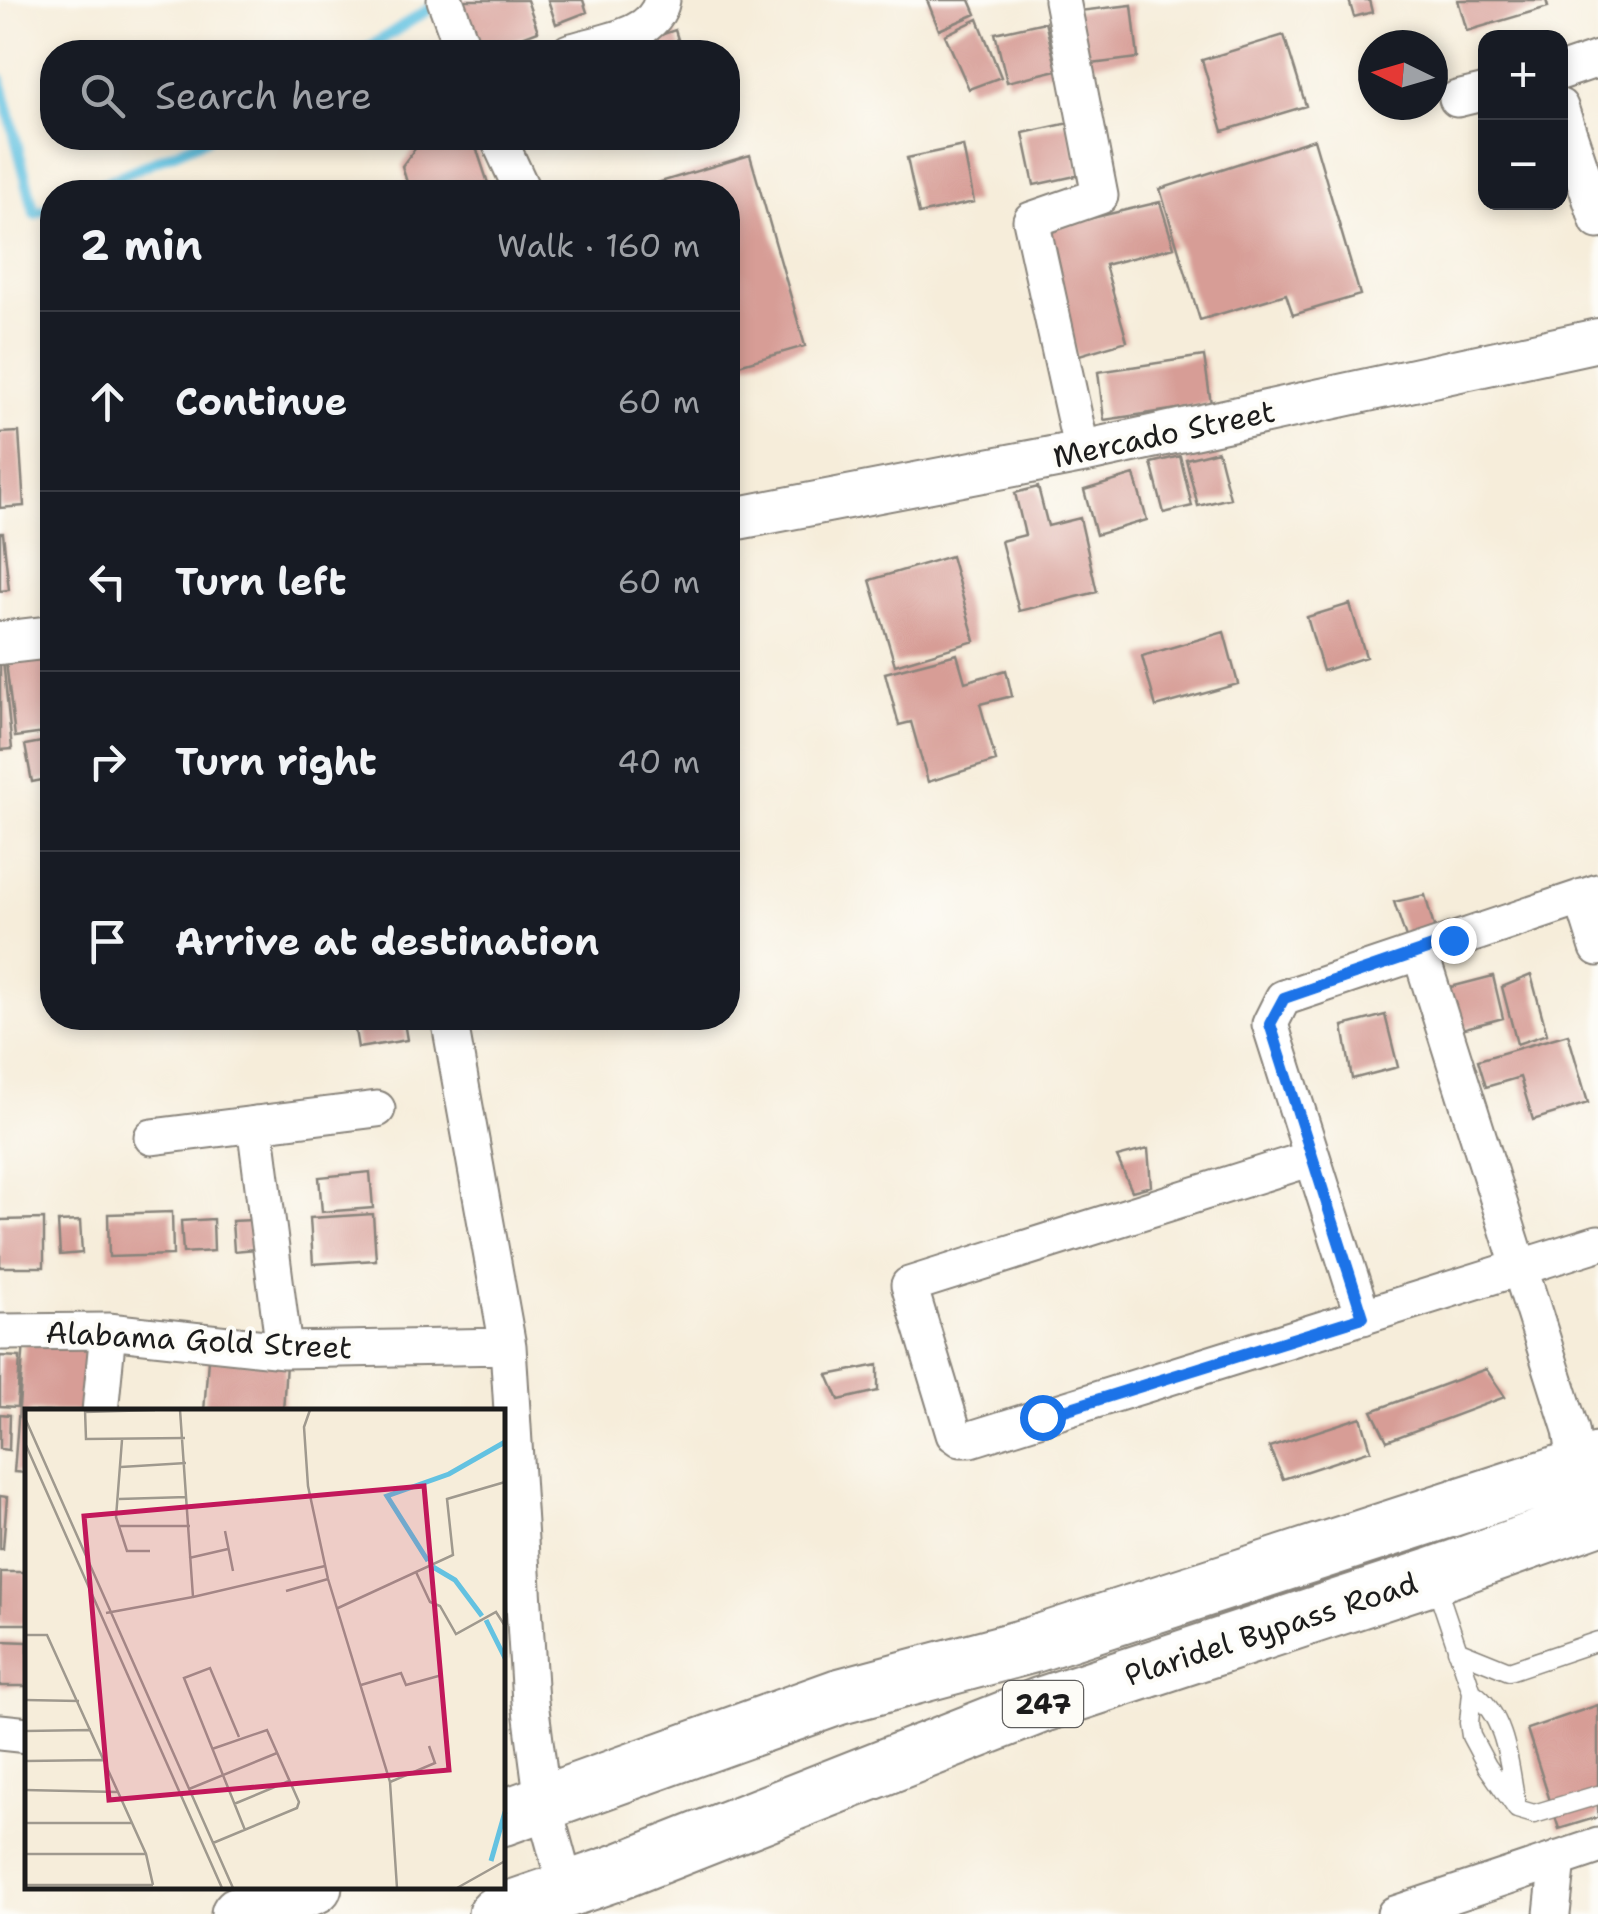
<!DOCTYPE html>
<html lang="en">
<head>
<meta charset="utf-8">
<style>
	body { margin:0; font-family:"Shantell Sans",sans-serif; background:#20242c; color:#f1f3f6 }
	.controls { position:absolute; right:30px; top:30px; display:grid; overflow:hidden; border-radius:20px; box-shadow:0 5px 15px #0003 }
	.controls button { width:90px; height:90px; display:grid; place-items:center; padding:0; border:0; border-bottom:2px solid #363941; background:#171b24; color:#f1f3f6; font:50px sans-serif }
	.compass { position:absolute; left:1358px; top:30px; width:90px; height:90px; border-radius:50%; background:#171b24; box-shadow:0 5px 15px #0003; rotate:275deg }
	.stop { position:absolute; width:30px; height:30px; margin:-22px; border:8px solid #1a73e8; border-radius:50%; background:#fff }
	.stop.end { background:#1a73e8; border-color:#fff; box-shadow:0 2px 10px #0008 }
	.list { margin:0; padding:0; list-style:none }
	h2 { display:flex; justify-content:space-between; align-items:center; height:130px; margin:0; padding:0 40px; font-size:42px }
	h2 small { font-size:32px; font-weight:400; color:#9ea1a6 }
	.list li { display:grid; grid-template-columns:65px 1fr auto; gap:30px; align-items:center; box-sizing:border-box; height:180px; padding:0 40px; border-top:2px solid #363941 }
	.list b { display:block; font-size:38px; white-space:nowrap }
	.list em { font-size:32px; font-style:normal; color:#9ea1a6 }
	.icon { flex:none; width:55px; height:55px; fill:none; stroke:currentColor; stroke-width:2; stroke-linecap:round; stroke-linejoin:round }
	.map { position:relative; flex:none; width:1598px; height:1914px; overflow:hidden }
	.search { position:absolute; background:#171b24; box-shadow:0 5px 15px #0003; left:40px; top:40px; width:700px; height:110px; display:flex; align-items:center; gap:25px; box-sizing:border-box; padding:0 35px; border-radius:40px; color:#9ea1a6; font-size:38px }
	.panel { position:absolute; background:#171b24; box-shadow:0 5px 15px #0003; left:40px; top:180px; width:700px; height:850px; border-radius:40px }
	.map>svg:first-child { display:block }
	.lines { fill:none; stroke-linecap:round; stroke-linejoin:round }
	.stream { stroke:#63c2e1; stroke-width:11 }
	.building { fill:#d79d96 }
	.service-casing { stroke:#89847b; stroke-width:21 }
	.minor-casing { stroke:#89847b; stroke-width:39 }
	.tertiary-casing { stroke:#89847b; stroke-width:46 }
	.trunk-casing { stroke:#89847b; stroke-width:59 }
	.service { stroke:#fff; stroke-width:18 }
	.minor { stroke:#fff; stroke-width:35 }
	.tertiary { stroke:#fff; stroke-width:42 }
	.trunk { stroke:#fff; stroke-width:55 }
	.route { stroke:#1a73e8; stroke-width:12 }
	.labels { text-anchor:middle; dominant-baseline:central; stroke-width:8; stroke-linejoin:round; paint-order:stroke }
	.shield { fill:#fdfcf7; stroke:#605f5e; stroke-width:2.5 }
	.shield-label { font-size:28px; font-weight:bold; fill:#1c1c1c }
	.street-label { font-size:30px; fill:#1c1c1c; stroke:#fdfcf7 }
	.inset-river { fill:none; stroke:#63c2e1; stroke-width:5 }
	.inset-road { fill:none; stroke:#9f998e; stroke-width:2.5 }
	.view { fill:#c2185b; fill-opacity:0.15; stroke:#c2185b; stroke-width:5 }
	.inset-edge { fill:none; stroke:#1c1c1c; stroke-width:5 }
</style>
</head>
<body>
<div class="map">
<svg width="1598" height="1914" viewBox="0 0 1598 1914">
	<rect width="100%" height="100%" fill="#fdfcf7"/>
	<filter id="ink" filterUnits="userSpaceOnUse"><feTurbulence type="fractalNoise" baseFrequency=".01" numOctaves="2"/><feDisplacementMap in="SourceGraphic" scale="20" xChannelSelector="R" yChannelSelector="G"/><feConvolveMatrix kernelMatrix="1 2 1 2 8 2 1 2 1" color-interpolation-filters="sRGB"/></filter>
	<filter id="wash" filterUnits="userSpaceOnUse"><feTurbulence type="fractalNoise" baseFrequency=".0048" numOctaves="4" result="noise"/><feDisplacementMap in="SourceGraphic" scale="40" xChannelSelector="R" yChannelSelector="G"/><feGaussianBlur stdDeviation="2.25" result="paint"/><feColorMatrix in="noise" values="0 0 0 0 0 0 0 0 0 0 0 0 0 0 0 0 0 1.4 0 .05"/><feComposite in="paint" operator="in"/></filter>
	<g filter="url(#wash)">
		<rect width="100%" height="100%" fill="#f6edda"/>
		<g class="lines">
			<path class="stream" d="M362,52L440,2
				M0,78L35,214L52,206
				M83,192L208,138"/>
		</g>
		<g id="blocks">
			<path class="building" d="M456,0H527L538,31L483,52H473Z
				M548,0H583L587,12L556,24Z
				M927,0H970L976,14L939,30Z
				M1349,0H1369L1372,12L1354,17Z
				M1458,0H1546L1548,7L1467,31Z
				M1132,5L1138,58L1076,66L1070,12Z
				M978,19L1001,77L969,89L945,35Z
				M1045,22L1057,70L1007,82L995,33Z
				M675,30L682,52H644L640,42Z
				M1284,35L1306,106L1223,131L1202,60Z
				M1069,123L1080,175L1034,185L1023,133Z
				M423,138H473L491,192H410L402,166Z
				M1314,139L1360,295L1293,315L1286,294L1200,320L1160,189Z
				M963,146L974,202L919,214L907,158Z
				M750,155L805,346L728,368V192H660L657,183Z
				M1160,202L1174,247L1105,265L1127,341L1076,356L1041,230Z
				M1204,356L1211,404L1104,420L1098,372Z
				M19,432L24,506L0,508V433Z
				M1218,451L1230,498L1198,506L1186,459Z
				M1180,456L1192,506L1164,513L1151,463Z
				M1134,475L1147,520L1096,535L1084,490Z
				M1038,487L1048,526L1080,518L1097,592L1019,611L1001,541L1025,535L1015,493Z
				M0,533H3L9,590L0,591Z
				M951,556L975,641L895,665L870,580Z
				M1350,604L1366,657L1323,671L1307,617Z
				M1224,632L1238,684L1156,707L1142,656Z
				M957,654L965,682L1006,670L1012,696L980,704L996,761L928,782L911,722L899,725L885,673Z
				M52,657V732L15,737L6,662Z
				M0,660H3L12,749L0,750Z
				M52,740V778L32,782L25,745Z
				M1425,895L1437,938L1409,947L1394,902Z
				M1531,975L1547,1034L1517,1044L1502,987Z
				M1493,976L1503,1018L1454,1031L1443,989Z
				M1385,1015L1398,1067L1352,1079L1343,1026Z
				M353,1018H382L383,1025L404,1022L407,1040L358,1048Z
				M1568,1034L1588,1103L1533,1120L1520,1077L1486,1087L1478,1060Z
				M1148,1149L1151,1186L1132,1191L1117,1157Z
				M370,1172L373,1208L322,1212L319,1177Z
				M172,1212L173,1255L109,1257L108,1214Z
				M373,1214L376,1260L313,1264L310,1218Z
				M44,1219V1267H0V1220Z
				M213,1219L214,1251L183,1253L181,1221Z
				M253,1220L255,1249L234,1251L232,1221Z
				M80,1221L82,1253L60,1255L58,1222Z
				M24,1342L94,1347L89,1412H28V1473L14,1472Z
				M0,1356L20,1357L17,1407L0,1406Z
				M208,1359L286,1363L283,1412H204Z
				M878,1365V1391L839,1400L828,1375Z
				M1486,1369L1505,1397L1387,1441L1372,1411Z
				M0,1414L10,1415L9,1450L0,1449Z
				M1361,1417L1371,1450L1283,1479L1269,1447Z
				M0,1496L7,1497L3,1549H0Z
				M1,1572H28V1624H0Z
				M0,1641L28,1642V1686H0Z
				M1598,1705V1817L1559,1829L1527,1729Z"/>
		</g>
	</g>
	<g filter="url(#ink)">
		<use href="#blocks" fill-opacity="0" stroke="#89847b" stroke-width="2.5"/>
		<g class="lines">
			<g class="service-casing">
				<path id="service" d="M1434,1579L1472,1692L1469,1723L1471,1736L1487,1766L1517,1809L1534,1814L1598,1795
					M1457,1650L1509,1671L1598,1641
					M1472,1692C1507,1716 1509,1765 1516,1804"/>
			</g>
			<g class="minor-casing">
				<path id="minor" d="M445,0L464,52
					M1062,0L1100,196L1031,220L1082,452
					M569,52C600,42 655,37 662,0
					M1560,72L1598,59
					M1457,99L1486,92
					M1560,107L1598,221
					M498,138L523,192
					M1582,897L1598,948
					M1420,952L1571,1430L1577,1468
					M449,1018L508,1346
					M255,1124L284,1350
					M152,1137L377,1109
					M1312,1158L909,1285L954,1434L961,1439H971L1598,1243
					M1363,1317L1270,1024L1283,998L1598,892
					M0,1332L108,1331L284,1350L508,1346L530,1702L543,1803L567,1891
					M100,1412L108,1331
					M0,1732L28,1735
					M1395,1914L1598,1846
					M1552,1914L1558,1859"/>
			</g>
			<g class="tertiary-casing">
				<path id="tertiary" d="M728,520L1082,452L1598,340
					M0,643L52,637"/>
			</g>
			<g class="trunk-casing">
				<path id="trunk" d="M502,1818L838,1697L1032,1645L1598,1461
					M239,1914L314,1886
					M496,1914L618,1872L1041,1705L1433,1576L1598,1517"/>
			</g>
			<use href="#service" class="service"/>
			<use href="#minor" class="minor"/>
			<use href="#tertiary" class="tertiary"/>
			<use href="#trunk" class="trunk"/>
		</g>
	</g>
	<g class="lines" filter="url(#ink)">
		<path class="route" d="M1042,1417L1363,1317L1270,1024L1284,998L1453,940"/>
	</g>
	<g class="labels">
		<rect class="shield" x="1003" y="1681" width="80" height="46" rx="8"/>
		<g class="shield-label">
			<text x="1043" y="1704">247</text>
		</g>
		<g class="street-label">
			<text transform="translate(1164 434) rotate(-12)">Mercado Street</text>
			<text transform="translate(199 1340) rotate(3)">Alabama Gold Street</text>
			<text transform="translate(1271 1629) rotate(-18)">Plaridel Bypass Road</text>
		</g>
	</g>
	<g transform="translate(25 1409)">
		<rect width="480" height="480" fill="#f6edda"/>
		<path class="inset-river" d="M403,152L362,87L424,65L480,33M408,158L430,171L457,207M461,211L480,249M466,452L480,403"/>
		<path class="inset-road" d="M60,1L61,30L160,29M285,1L279,18L283,77L303,170L365,373L372,479M60,3L130,1M0,9L208,479M97,31L91,108L102,142H125M0,34L197,479M96,58L161,54M94,90L162,88M94,117H165M200,122L208,162M164,149L203,140M391,163L405,193L415,197L431,225L471,203L480,217M261,182L303,170M168,188L300,157M313,199L428,146L422,90L480,73M81,204L168,188L155,1M0,226H22L121,445L128,476M336,276L376,264L381,276L417,266M0,291L54,292M0,322L66,321M214,328L185,259L159,269L220,421M187,340L242,321L274,393L272,399L188,434M0,352L80,351M365,373L410,354L404,337M164,380L252,344M0,381L93,383M209,395L264,372M0,414H107M0,445H120M0,476H128M432,479L480,452"/>
		<path class="view" d="M399,77L424,361L84,391L59,107Z"/>
		<rect width="480" height="480" class="inset-edge"/>
	</g>
</svg>
<div class="controls">
<button>+</button>
<button>−</button>
</div>
<svg class="compass" viewBox="-18 -18 36 36"><path d="M0-13l5 13h-10z" fill="#e53935"/><path d="M0 13l5-13h-10z" fill="#9ea1a6"/></svg>
<div class="stop" style="left:1042px;top:1417px"></div>
<div class="stop end" style="left:1453px;top:940px"></div>
<div class="search"><svg class="icon" aria-label="search" viewBox="0 0 24 24"><circle cx="10" cy="10" r="6"/><path d="M15 15l6 6"/></svg>Search here</div>
<section class="panel">
<h2>2 min<small>Walk · 160 m</small></h2>
<ul class="list">
<li><svg class="icon" aria-label="ahead" viewBox="0 0 24 24"><path d="M12 20V5M6 11l6-6 6 6"/></svg><div><b>Continue</b></div><em>60 m</em></li>
<li><svg class="icon" aria-label="left" viewBox="0 0 24 24"><path d="M17 20v-9H6M10 6l-5 5 5 5"/></svg><div><b>Turn left</b></div><em>60 m</em></li>
<li><svg class="icon" aria-label="right" viewBox="0 0 24 24"><path d="M7 20v-9h11M14 6l5 5-5 5"/></svg><div><b>Turn right</b></div><em>40 m</em></li>
<li><svg class="icon" aria-label="arrive" viewBox="0 0 24 24"><path d="M6 21V4h12l-3 4 3 4H6"/></svg><div><b>Arrive at destination</b></div></li>
</ul>
</section>
</div>
</body>
</html>
